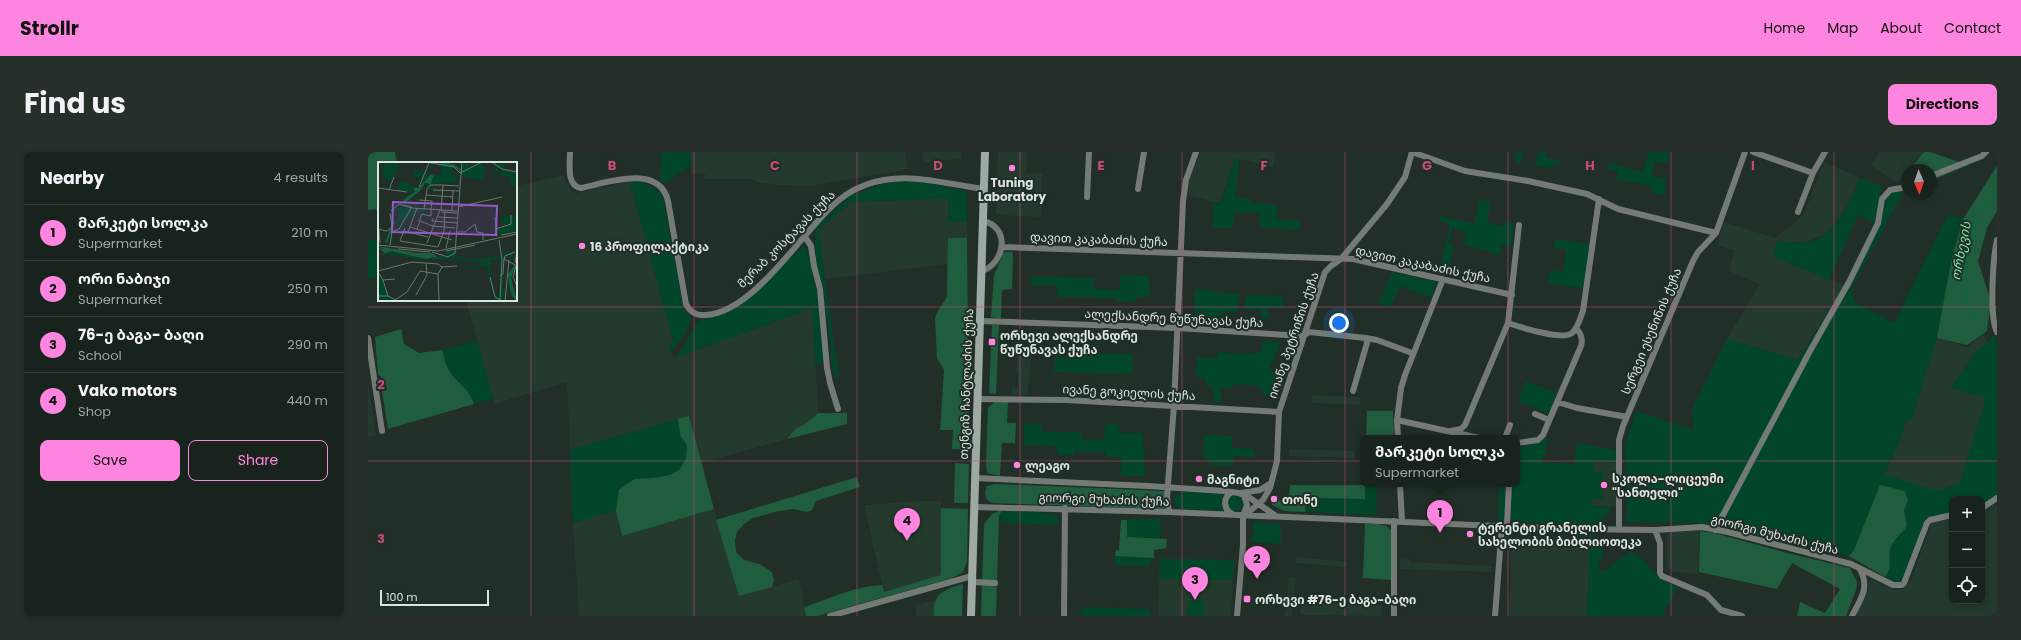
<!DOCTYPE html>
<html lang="en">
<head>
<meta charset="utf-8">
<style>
	body { margin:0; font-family:Poppins,"Noto Sans Georgian",sans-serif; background:#262f2a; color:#f1f3f6 }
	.controls { position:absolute; right:12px; bottom:12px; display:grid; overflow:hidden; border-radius:8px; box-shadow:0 2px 6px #0003 }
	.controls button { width:36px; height:36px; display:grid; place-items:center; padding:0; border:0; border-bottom:1px solid #37403b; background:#19231d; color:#f1f3f6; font:20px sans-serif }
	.compass { position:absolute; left:1533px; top:12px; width:36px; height:36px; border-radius:50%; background:#19231d; box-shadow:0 2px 6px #0003; rotate:178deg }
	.scale { position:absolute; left:12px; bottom:10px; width:109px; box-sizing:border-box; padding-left:4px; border:2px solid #dbe4de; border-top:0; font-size:11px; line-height:14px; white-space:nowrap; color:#dbe4de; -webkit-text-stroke:3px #212f27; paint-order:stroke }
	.you { position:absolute; left:971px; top:171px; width:14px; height:14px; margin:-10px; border:3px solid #fff; border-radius:50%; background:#1a73e8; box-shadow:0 0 0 6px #1a73e833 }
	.badge { display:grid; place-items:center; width:26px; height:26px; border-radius:50%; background:#fe85df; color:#111; font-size:13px; font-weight:700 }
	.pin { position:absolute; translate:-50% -33px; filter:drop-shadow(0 1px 2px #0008) }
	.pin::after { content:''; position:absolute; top:21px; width:14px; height:12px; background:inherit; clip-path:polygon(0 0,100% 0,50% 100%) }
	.popup { position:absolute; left:992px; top:283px; width:160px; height:52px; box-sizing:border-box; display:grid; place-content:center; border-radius:8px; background:#19231d; filter:drop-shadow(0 1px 3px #0005); font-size:13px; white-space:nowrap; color:#9fa4a4 }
	.popup b { font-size:15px; color:#f1f3f6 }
	.popup::after { content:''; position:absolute; left:50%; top:100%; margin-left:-8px; border:8px solid transparent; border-top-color:#19231d }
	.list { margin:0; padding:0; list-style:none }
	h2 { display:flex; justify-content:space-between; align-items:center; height:52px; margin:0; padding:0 16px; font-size:17px }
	h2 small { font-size:13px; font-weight:400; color:#9fa4a4 }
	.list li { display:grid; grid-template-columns:26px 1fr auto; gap:12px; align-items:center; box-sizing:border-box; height:56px; padding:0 16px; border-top:1px solid #37403b }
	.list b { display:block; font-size:15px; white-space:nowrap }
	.list p { margin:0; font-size:13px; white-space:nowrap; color:#9fa4a4 }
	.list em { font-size:13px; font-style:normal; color:#9fa4a4 }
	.actions { display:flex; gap:8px; padding:12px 16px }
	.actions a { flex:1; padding:9px 0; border:1px solid #fe85df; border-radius:8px; text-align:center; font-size:14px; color:#fe85df }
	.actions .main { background:#fe85df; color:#111 }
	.icon { flex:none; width:22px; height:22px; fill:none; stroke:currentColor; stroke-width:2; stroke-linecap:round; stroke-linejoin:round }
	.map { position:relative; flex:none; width:1629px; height:464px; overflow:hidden; border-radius:8px }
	header { display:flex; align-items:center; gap:24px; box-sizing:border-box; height:56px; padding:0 20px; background:#fe85df; color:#111 }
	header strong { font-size:19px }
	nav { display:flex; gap:22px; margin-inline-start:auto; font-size:14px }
	.intro { display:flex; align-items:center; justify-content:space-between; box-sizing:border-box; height:96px; padding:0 24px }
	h1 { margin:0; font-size:28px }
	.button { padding:10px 18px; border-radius:8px; background:#fe85df; color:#111; font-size:14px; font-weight:700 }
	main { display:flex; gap:24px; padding:0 24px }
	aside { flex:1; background:#19231d; border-radius:8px; box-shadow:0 2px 6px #0003 }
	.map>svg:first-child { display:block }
	.built { fill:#243a2d }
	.green { fill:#014628 }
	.forest { fill:#205d3e }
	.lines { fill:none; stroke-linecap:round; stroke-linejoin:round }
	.stream { stroke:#0b673f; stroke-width:2 }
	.street { stroke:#747b77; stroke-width:6 }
	.secondary { stroke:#9da9a1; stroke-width:8 }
	.grid { fill:none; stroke:#c84b7c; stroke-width:1; stroke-opacity:0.55 }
	.poi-dot { fill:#fe85df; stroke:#212f27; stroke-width:1.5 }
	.labels { text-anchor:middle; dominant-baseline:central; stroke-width:4; stroke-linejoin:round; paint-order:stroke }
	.poi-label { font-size:12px; font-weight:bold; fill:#dbe4de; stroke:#212f27; text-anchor:start }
	.street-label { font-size:12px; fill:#dbe4de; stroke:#212f27 }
	.water-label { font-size:13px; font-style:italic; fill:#79e7ab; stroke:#212f27 }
	.inset-river { fill:none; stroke:#0b673f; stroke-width:2 }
	.inset-road { fill:none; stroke:#6b7770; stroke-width:1 }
	.view { fill:#935ac7; fill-opacity:0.15; stroke:#935ac7; stroke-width:2 }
	.inset-edge { fill:none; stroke:#dbe4de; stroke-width:2 }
	.grid-label { font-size:13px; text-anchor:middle; font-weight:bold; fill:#c84b7c; stroke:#212f27; stroke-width:4; stroke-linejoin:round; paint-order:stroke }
</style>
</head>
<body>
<header>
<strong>Strollr</strong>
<nav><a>Home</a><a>Map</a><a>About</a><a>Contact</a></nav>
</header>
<div class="intro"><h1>Find us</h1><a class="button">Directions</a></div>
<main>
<aside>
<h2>Nearby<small>4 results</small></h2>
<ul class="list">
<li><span class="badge">1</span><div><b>მარკეტი სოლკა</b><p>Supermarket</p></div><em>210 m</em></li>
<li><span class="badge">2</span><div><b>ორი ნაბიჯი</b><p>Supermarket</p></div><em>250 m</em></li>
<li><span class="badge">3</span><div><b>76-ე ბაგა- ბაღი</b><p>School</p></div><em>290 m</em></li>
<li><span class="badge">4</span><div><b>Vako motors</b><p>Shop</p></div><em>440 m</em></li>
</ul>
<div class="actions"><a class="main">Save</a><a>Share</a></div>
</aside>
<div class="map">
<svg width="1629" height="464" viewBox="0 0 1629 464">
	<rect width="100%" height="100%" fill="#212f27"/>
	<path class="built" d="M322,0H537L540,17L443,34L412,33L393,31L381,27H336L337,21L323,22Z
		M554,0H593V7L556,10Z
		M630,0H659L658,21L674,22L673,65L628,63Z
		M833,0H908L905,15L867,6L852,51L819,43L822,26Z
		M1511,0H1556L1539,18L1530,31L1503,13Z
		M1456,10L1492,26L1481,51L1462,80L1435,91L1410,89L1405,104L1476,133L1430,208L1359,187L1392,132L1361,119L1366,98L1349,93L1356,70L1407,86L1426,72L1437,59Z
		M195,23L202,37L208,41L262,30L305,189L301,193L306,206L445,156L450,261L437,272L428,276L419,287L333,311L321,264L202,298L199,230L126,252L98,148H148V34Z
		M580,46L581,70H599V86L580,87V112L457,127L450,78L483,50Z
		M1614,183L1620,190L1627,236L1592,331L1569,339L1516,323L1532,288L1538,269H1543L1569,186L1600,195Z
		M649,191H651V197L657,198L656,201L664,203L659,243L644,242V235L649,236L650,230V221L648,220L650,203L643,202L644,196L648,197Z
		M0,228L8,284L0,285Z
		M944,243L992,245V253L944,251Z
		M921,297L986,299V306L921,304Z
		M1226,309L1248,311L1249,355L1223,354Z
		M551,349H573V423L516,441L496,353Z
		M1629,351V464H1488L1501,435L1502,427L1525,438H1534L1543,429L1563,372L1568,368L1584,365V449H1614V359Z
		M346,357L371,444L431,427L438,464H211L205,371L248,358L254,384Z
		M1304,379H1331L1330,422L1305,420L1299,415V383Z
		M1159,384L1222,386L1219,464H1141L1144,387L1159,388Z
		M928,405L979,410V415L928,411Z
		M792,407L866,408L863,464H790Z
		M1032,407L1042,408V410L1125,414L1124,420L1032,417Z
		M921,425L928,426L926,441H919Z
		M919,442H926L924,464H917Z
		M569,448L566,453V464H548V453Z
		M933,451L1013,453V464L932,463Z"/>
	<path class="green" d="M293,0H322L323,13L298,31L292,30Z
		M1143,0H1155L1153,10L1168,12L1170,0H1179L1178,6L1192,8L1191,12L1184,11L1183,16L1147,10L1148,1Z
		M1281,0H1302L1300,10H1287L1284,23L1298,28L1297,43L1284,41V34L1248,27L1250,19L1240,17L1241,11L1274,20Z
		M867,6L871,7L867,46L883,47V51L910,53L909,67L932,69L931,78L891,75L892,60L866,61L865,76H845V50L853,52Z
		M1492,26L1514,34L1507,71L1490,63L1461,128L1405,104L1410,89C1418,89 1427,91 1435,91C1467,88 1480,52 1492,26Z
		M262,30C276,30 286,33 295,45L314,149L318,161L324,166L315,185L303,200L301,193L305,188Z
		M535,30H553L598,39L599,43V70H581L580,46L483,50L450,78L471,225H468L465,220L456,139L448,109L447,80L451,73L484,43L515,32Z
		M1533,39L1534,42L1483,137L1487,150L1526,171L1580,62L1595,67L1583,109L1569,186L1543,269H1538L1532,288L1516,322L1569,339L1592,331L1618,246L1583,236L1608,200L1626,183L1629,191V342L1614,354V347H1584V361L1559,366L1534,428L1530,430L1517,425C1525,413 1520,411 1522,398C1524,388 1534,382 1539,374L1536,358L1540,349L1481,404L1336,371L1259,370L1257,293L1268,259L1326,278L1324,258L1359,187L1431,208L1476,133L1481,136L1514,67L1517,48L1521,42Z
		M1112,47L1123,49L1119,70L1135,74L1136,70L1146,72L1143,96L1134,93L1132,103L1096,93L1098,81L1084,76L1080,92L1086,93L1081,117L1072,115L1082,72L1071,69L1072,64L1106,72Z
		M11,87V136L10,127L0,126V89Z
		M1187,87L1222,92L1216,137L1179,131L1182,118L1195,120L1198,98L1186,96Z
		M435,94L437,95L440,101L451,150L456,205L452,212L447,214L444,156L306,206L314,197L330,169L354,163L369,155L395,133Z
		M1024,120L1069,130L1063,146L1032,134L1022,156L1011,151Z
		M753,123L781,124V145H767V150L748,149V146L689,145V133H663V124L726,126V137L752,138Z
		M827,137L842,138V140L870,142V160L854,161V164H847V173L826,172Z
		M878,143L915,144V156H900V166H893V158L877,157Z
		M109,189L125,246L106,252C98,228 78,230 75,198Z
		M894,189L913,190L901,217L918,223L911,243H895V237L886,233L866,232L865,236L853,235V251L845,250V235L838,234V227L834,225H828L829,205L849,206L850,200L877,202L893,200Z
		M707,192L731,193V201L765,202L764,222L686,220L687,205H706Z
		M1158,229L1189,241L1181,262L1150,249Z
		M310,267L312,283L319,294L318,306L312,317L302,323L286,326L266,327L251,338L248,358L205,371L202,298Z
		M656,272H674V280H713V288H736L737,272H751V281H775L777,324H753V305H738V300L706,299V303H689V294L656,293Z
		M836,283L864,284V296L886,297V305L866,304L865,314L841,313V307H835Z
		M1178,286L1181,287L1174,310L1206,312L1209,291L1247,298L1249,314L1248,311L1226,310L1225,320H1235V347H1223V354L1243,355C1240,366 1232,370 1221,374L1130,368L1131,332H1149V295L1166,293Z
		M997,332H1029V334L1009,333L1008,363L937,360L938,346L997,347Z
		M814,340L856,342L853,351L856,359L811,357L808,354L806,348L809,343Z
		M859 351a8 8 0 1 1 16 0a8 8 0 1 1-16 0Z
		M638,359L669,360L690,364V373L633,371L632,360Z
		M759,367H793L792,386L759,385Z
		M885,370L913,372V392L884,390Z
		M1207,382H1223L1228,385L1230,392L1236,399L1230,416L1233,419C1239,418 1255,405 1262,400C1276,404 1278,412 1288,422C1295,429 1302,432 1310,435L1294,464H1219L1222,386L1206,385Z
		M747,401L783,402L782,414L747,413Z
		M792,407L866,408L865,428L791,427Z
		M820,449H836V464H819Z
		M713,455L782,457V464H713Z"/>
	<path class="forest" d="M0,0H27L29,11H11V57L0,58Z
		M1556,0H1562L1600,13L1563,29V18H1541Z
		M1629,14V59L1619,76L1610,109L1623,150L1619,179L1599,193L1569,186L1583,109L1595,67Z
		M580,86H599L601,297H584L585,278H572L576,218L569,206L567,166L571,157L579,145Z
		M636,100H645L644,137L634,138L633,167L623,165L626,123Z
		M624,173H631L628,242L621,241Z
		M33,177L36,192L51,201L75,198C78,230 98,228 106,252L20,277L14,239L19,237L17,229L10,222L7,185Z
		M626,250H640L639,271H648L647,291H634L632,324L619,321L618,312L620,256Z
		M999,259H1025L1026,284H998Z
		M450,261H479V272L419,287L428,276L437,272Z
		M321,264L346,357L254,384L248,358L251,338L266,327L286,326L302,323L312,317L318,306L319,294L312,283L310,267Z
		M587,311L601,312L600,351H586Z
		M489,325L492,335L448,349L444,358L439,360L426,357L411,359L385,366L376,372L369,380L367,388L368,400L376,408L391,412L404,420L406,429L404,435L371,444L348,368Z
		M627,332L796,339V357L625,351L619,348L617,341L619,334Z
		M922,333H997V347L938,346L937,360L916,359L904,353V348L921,349Z
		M1512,333L1537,339L1540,349L1536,358L1539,374C1534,382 1524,388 1522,398C1520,411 1525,413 1517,425L1481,404L1486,398Z
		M573,356L600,357L599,409L595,420L584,426L449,464H438L436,455C462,447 486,434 514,433L516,440L573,423Z
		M634,358L631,364L628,464H613L616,372L624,362Z
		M753,368H759V385L799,387L798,396L786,398V406L747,404L748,398H751Z
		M997,372C1010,372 1020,370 1026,383L1023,428L995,426Z
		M1332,379L1346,381L1419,401L1482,416L1489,430L1488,438L1478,464H1429L1432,450L1457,461L1472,437L1424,411L1409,437L1331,420Z
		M595,432L594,464H566C563,442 577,437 595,432Z"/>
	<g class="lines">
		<path class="stream" d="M1606,167L1595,136L1596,118L1605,78L1613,57L1629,41
			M1459,464L1477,445L1482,431"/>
		<path class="street" d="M202,0C202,12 198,34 213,36C238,31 291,11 300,49L318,152C322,160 328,164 338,163C384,160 430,87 462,56C471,47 484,38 497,33C537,18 576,32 616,37
			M1044,0L1097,19L1160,29L1219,42L1250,57L1348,81
			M1385,0L1445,21
			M1563,24L1614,4L1618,0
			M770,37L776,0
			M719,45L721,0
			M1430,60L1445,21L1457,0
			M1151,73L1140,171C1152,175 1195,189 1204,181C1210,176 1212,166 1215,159L1231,47
			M437,85L443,94L446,114L452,137L459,216L462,231L470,257
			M1629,88C1625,105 1621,165 1629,180
			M634,95L985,107L1144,143
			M614,119C637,111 643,75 615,69
			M612,169L809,176L935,184L941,180L998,186L999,191L985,239
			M0,186L14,279
			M998,186L1009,188L1044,201
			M610,247L698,248L911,260
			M1189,250L1209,256L1259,265
			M1167,262L1181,268
			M1029,268L1033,236L1037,223L1075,127
			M1083,279L1093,277L1097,273L1140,171
			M1030,286L1029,268L1111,286
			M1137,286L1142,273
			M1149,291L1170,288L1175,283L1213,194C1215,187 1213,181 1208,176
			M607,326L780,334L856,339L871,341L882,346L908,364
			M1032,332L1034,370
			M864,340C854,346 855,358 866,363
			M873,341L892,338L903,331
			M606,355L801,360L1200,377L1287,378L1334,375L1360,380L1483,412L1525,433H1534L1536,431L1559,371L1562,368L1584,363
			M1614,356L1629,346
			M801,360L799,345L806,253L815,49L818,28L828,0
			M876,364L895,348L902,336L909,309L911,260L957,120L963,114L973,107L1019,52L1037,25L1044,0
			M1139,373L1141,332
			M1251,378V288L1255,274L1325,109L1330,100L1348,81L1377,0
			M1287,378L1292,391V421L1294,424L1339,443L1353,458L1374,464
			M1347,378L1442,199L1481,130L1510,71L1514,47L1522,38L1539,35
			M604,430L627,431
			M462,464L604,424
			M696,464L697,356
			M869,464L875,393V364L879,353L876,343
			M1026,464V369
			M1127,464L1134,373
			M1484,464C1493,446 1502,436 1492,417"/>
		<path class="secondary" d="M603,464L617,0"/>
	</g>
	<path class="grid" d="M163,0V464M326,0V464M489,0V464M652,0V464M814,0V464M977,0V464M1140,0V464M1303,0V464M1466,0V464M0,155H1629M0,309H1629"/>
	<g class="poi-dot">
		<circle cx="644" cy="16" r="4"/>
		<circle cx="214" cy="94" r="4"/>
		<rect x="620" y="186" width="8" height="8" rx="2"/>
		<circle cx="649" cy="313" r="4"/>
		<circle cx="831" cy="327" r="4"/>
		<circle cx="1236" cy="333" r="4"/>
		<circle cx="906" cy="347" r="4"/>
		<circle cx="1102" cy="382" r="4"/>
		<rect x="875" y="443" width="8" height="8" rx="2"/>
	</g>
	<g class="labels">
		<g class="poi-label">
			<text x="644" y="30" text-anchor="middle">Tuning<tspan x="644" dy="14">Laboratory</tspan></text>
			<text x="222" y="94">16 პროფილაქტიკა</text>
			<text x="632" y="183">ორხევი ალექსანდრე<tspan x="632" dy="14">წუწუნავას ქუჩა</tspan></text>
			<text x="657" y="313">ლეაგო</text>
			<text x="1244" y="326">სკოლა-ლიცეუმი<tspan x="1244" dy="14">"სანთელი"</tspan></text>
			<text x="839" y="327">მაგნიტი</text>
			<text x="914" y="347">თონე</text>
			<text x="1110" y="375">ტერენტი გრანელის<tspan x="1110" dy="14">სახელობის ბიბლიოთეკა</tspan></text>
			<text x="887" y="447">ორხევი #76-ე ბაგა-ბაღი</text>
		</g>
		<g class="street-label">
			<text transform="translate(418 87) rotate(-45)">მერაბ კოსტავას ქუჩა</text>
			<text transform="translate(731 87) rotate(2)">დავით კაკაბაძის ქუჩა</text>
			<text transform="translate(1055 112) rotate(12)">დავით კაკაბაძის ქუჩა</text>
			<text transform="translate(806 166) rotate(3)">ალექსანდრე წუწუნავას ქუჩა</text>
			<text transform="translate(1283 179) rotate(-67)">სერგეი ესენინის ქუჩა</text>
			<text transform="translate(925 183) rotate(-71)">იოანე პეტრიწის ქუჩა</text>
			<text transform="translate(598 232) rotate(-88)">თენგიზ ჩანტლაძის ქუჩა</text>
			<text transform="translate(761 240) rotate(3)">ივანე გოკიელის ქუჩა</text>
			<text transform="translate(736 347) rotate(2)">გიორგი მუხაძის ქუჩა</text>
			<text transform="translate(1407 382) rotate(14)">გიორგი მუხაძის ქუჩა</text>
		</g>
		<g class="water-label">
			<text transform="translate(1593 99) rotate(-79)">ორხევის</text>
		</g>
	</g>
	<g transform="translate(10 10)">
		<rect width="139" height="139" fill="#212f27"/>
		<path d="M1,0H21L12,27L13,18L4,16L5,10L2,9L9,2L0,3ZM53,0H60L78,5L82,10L74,4L73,12L79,13L78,21H56L54,28L50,27L55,22L50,26V22H48L54,20L53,12L63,14L64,2L56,0L54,7L51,6ZM85,0H88L91,6L106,0L104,2L107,6L105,18L83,14ZM113,0L122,3L120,0H127V7L139,10V24L133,22L131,14H123L124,7L120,6V12H115L118,7ZM37,6L47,11L49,9V18L44,21V14L42,16L35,15ZM22,19L34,23L36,28L34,30L20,28ZM139,34V68L120,73L119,68L130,63L129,61H122L127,54H139ZM38,38H41V46L47,47L46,52L38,51L37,54L34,53L32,58L27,57L22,65L25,62L28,64L23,68L20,67L24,61L21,59L16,65L22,49H17L15,58L12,48L19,46L21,42V48L24,44L38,47V50L40,51V44L35,43ZM79,88L76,96L86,93V96L51,98L7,92L8,90H15L62,97L60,93L72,96L77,91L71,95L66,90ZM139,88L133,91L137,97L135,100L134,95L129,94V97L127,95L132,92L126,94L125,114L127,115L124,120L127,123L124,121V125L127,129H131L132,125L134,132L133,129L127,130V139H117L109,103L94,107L92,103L97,105L109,100L74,99L112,96ZM123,96V105H120L123,108L121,134H116L112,98ZM0,111L3,117H12L3,118H6L10,134L18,139H0Z" fill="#014628" fill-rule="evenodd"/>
		<path d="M53,12L55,14L53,20L46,21L43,28L25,42L34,44V46L25,44V39L29,35L37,30L35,26H41ZM0,84L38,91H54L62,97L55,95L48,97L13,89L5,92L6,90L0,86L6,87ZM136,104L133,116L139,139L134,134L132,125L130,112Z" fill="#205d3e"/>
		<path class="inset-river" d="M61,0L77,4L85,10M48,20L52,21L54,13M26,40L40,29L46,21M8,81L16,59M137,104L132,115L133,127L139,139"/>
		<path class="inset-road" d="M48,0L76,5L82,11M114,0L124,7L139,10M82,11L104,0M52,23H65M41,25L51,1M0,26L29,30M11,28L16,15M55,28L81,29M48,33L75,35M41,38L54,39L53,47M80,45L124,35M46,47L49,27L52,23M13,49L21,42L34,46L80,49M63,49L65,23L81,24M74,49L75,29M63,50L80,51M60,55L79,56M117,55L119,74M55,56L54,59L79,61M41,59L44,52L53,54V47M32,65L74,78M27,66L22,79L60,85M0,67L9,69L14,65L12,51M1,67L2,81M39,67L42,59L55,64L77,66M118,67L133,62V53M26,69L50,75M30,70L39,46M78,70H87L97,62L99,70L105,71V78M123,73L139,70M121,78L124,97L122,139M49,81L62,48M0,83L60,89L139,72M12,83L14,70L21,67L33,46M60,85L66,69L67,49M68,86L72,69M20,87L52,90M68,89L97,83M54,90L70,95L77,91L84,0M126,97L127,94L137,90M137,101L139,89M138,104L135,115L139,124M64,105L79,104M0,109L34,100L60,102L64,105L60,112M0,110L5,118L10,134M122,114L125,112L126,97L139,104M112,115L117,135L122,138M5,118L17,117M38,133L49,113L48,101M0,134H10L18,138M17,138L29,130L42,109L60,112L61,139M127,139L131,98"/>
		<path class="view" d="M15,40L119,44L118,73L14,70Z"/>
		<rect width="139" height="139" class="inset-edge"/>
	</g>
	<g class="grid-label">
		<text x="244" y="18">B</text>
		<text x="407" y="18">C</text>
		<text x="570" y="18">D</text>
		<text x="733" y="18">E</text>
		<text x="896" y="18">F</text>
		<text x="1059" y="18">G</text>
		<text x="1222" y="18">H</text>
		<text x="1385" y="18">I</text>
		<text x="13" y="237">2</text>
		<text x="13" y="391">3</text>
	</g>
</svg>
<div class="controls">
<button>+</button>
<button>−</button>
<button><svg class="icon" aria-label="locate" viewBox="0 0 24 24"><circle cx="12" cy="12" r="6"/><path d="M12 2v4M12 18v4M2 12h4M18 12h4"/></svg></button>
</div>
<svg class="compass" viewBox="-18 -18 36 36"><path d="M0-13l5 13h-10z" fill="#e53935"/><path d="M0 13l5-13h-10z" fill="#9fa4a4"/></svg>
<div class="scale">100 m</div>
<div class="you"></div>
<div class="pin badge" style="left:1072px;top:381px">1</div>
<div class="popup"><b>მარკეტი სოლკა</b>Supermarket</div>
<div class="pin badge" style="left:889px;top:427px">2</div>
<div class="pin badge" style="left:827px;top:448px">3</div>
<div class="pin badge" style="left:539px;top:389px">4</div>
</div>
</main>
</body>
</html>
